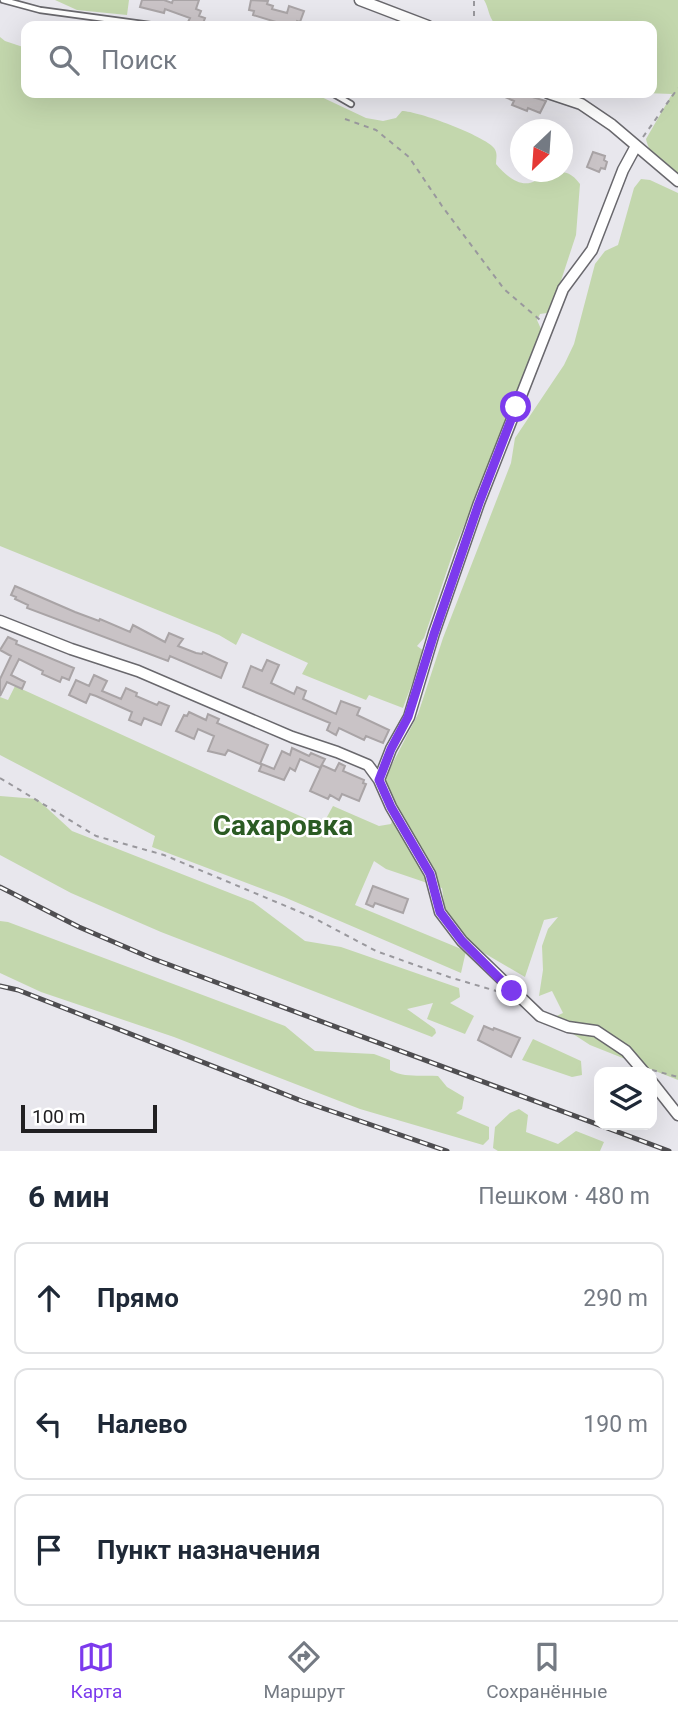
<!DOCTYPE html>
<html lang="ru">
<head>
<meta charset="utf-8">
<style>
	body { margin:0; font-family:Roboto,sans-serif; background:#f6f6f7; color:#1f2937 }
	.controls { position:absolute; right:21px; bottom:21px; display:grid; overflow:hidden; border-radius:14px; box-shadow:0 7px 28px #0002 }
	.controls button { width:63px; height:63px; display:grid; place-items:center; padding:0; border:0; border-bottom:2px solid #e0e1e3; background:#fff; color:#1f2937; font:35px sans-serif }
	.compass { position:absolute; left:510px; top:119px; width:63px; height:63px; border-radius:50%; background:#fff; box-shadow:0 7px 28px #0002; rotate:205deg }
	.scale { position:absolute; left:21px; bottom:18px; width:136px; box-sizing:border-box; padding-left:7px; border:4px solid #212022; border-top:0; font-size:19px; line-height:24px; white-space:nowrap; color:#212022; -webkit-text-stroke:5px #fff; paint-order:stroke }
	.stop { position:absolute; width:21px; height:21px; margin:-16px; border:5px solid #7c3aed; border-radius:50%; background:#fff }
	.stop.end { background:#7c3aed; border-color:#fff; box-shadow:0 2px 7px #0008 }
	.list { margin:0; padding:0; list-style:none }
	h2 { display:flex; justify-content:space-between; align-items:center; height:91px; margin:0; padding:0 28px; font-size:30px }
	h2 small { font-size:23px; font-weight:400; color:#747a83 }
	.list li { display:grid; grid-template-columns:46px 1fr auto; gap:21px; align-items:center; box-sizing:border-box; height:112px; margin:0 14px 14px; padding:0 14px; border:2px solid #e0e1e3; border-radius:14px }
	.list b { display:block; font-size:26px; white-space:nowrap }
	.list em { font-size:23px; font-style:normal; color:#747a83 }
	.icon { flex:none; width:38px; height:38px; fill:none; stroke:currentColor; stroke-width:2; stroke-linecap:round; stroke-linejoin:round }
	.map { position:relative; flex:none; width:678px; height:1151px; overflow:hidden }
	.search { position:absolute; background:#fff; box-shadow:0 7px 28px #0002; left:21px; right:21px; top:21px; height:77px; display:flex; align-items:center; gap:18px; box-sizing:border-box; padding:0 24px; border-radius:14px; color:#747a83; font-size:26px }
	.sheet { height:469px; background:#fff }
	nav { display:flex; justify-content:space-around; align-items:center; box-sizing:border-box; height:98px; border-top:2px solid #e0e1e3; background:#fff; font-size:19px; color:#747a83 }
	nav a { display:grid; justify-items:center; gap:4px }
	nav .on { color:#7c3aed }
	.map>svg:first-child { display:block }
	.green { fill:#c3d7ad }
	.building { fill:#c9c3c6; stroke:#a9a4a6; stroke-width:2 }
	.lines { fill:none; stroke-linecap:round; stroke-linejoin:round }
	.service-casing { stroke:#69686d; stroke-width:8 }
	.minor-casing { stroke:#69686d; stroke-width:13 }
	.path { stroke:#99989d; stroke-width:2; stroke-dasharray:5 5; stroke-linecap:butt }
	.service { stroke:#fff; stroke-width:4.5 }
	.minor { stroke:#fff; stroke-width:10 }
	.rail-casing { stroke:#4f4e51; stroke-width:5 }
	.rail { stroke:#fff; stroke-width:2.5; stroke-dasharray:8; stroke-linecap:butt }
	.route { stroke:#7c3aed; stroke-width:9 }
	.labels { text-anchor:middle; dominant-baseline:central; stroke-width:5; stroke-linejoin:round; paint-order:stroke }
	.quarter-label { font-size:28px; font-weight:bold; fill:#2b5b23; stroke:#fff }
</style>
</head>
<body>
<div class="map">
<svg width="678" height="1151" viewBox="0 0 678 1151">
	<rect width="100%" height="100%" fill="#e8e7ed"/>
	<path class="green" d="M55,0H129L127,15L77,10Z
		M484,0H678V177C666,166 649,156 646,139L672,94L644,93H652V26H502L503,23L495,24C488,16 489,8 484,0Z
		M0,37L5,41L26,48V93H313L366,118L383,121L396,118L402,111C418,111 485,136 494,148C498,153 496,159 496,164C509,180 529,194 544,172C561,172 569,169 580,184L576,235L553,305L547,313L540,314L537,320L541,329L537,348L454,550L424,638L417,646L424,651L403,708L369,695L366,700L302,674L308,663L242,633L236,645L219,635L0,546Z
		M641,179L650,180L678,193V1080L590,1045L550,1019L563,1013L552,991L539,996L543,970L542,946L548,929L558,917L544,920L525,977L484,953L466,937L445,910L442,888L386,869L374,861L355,905L466,951L461,973L284,897L152,847L155,836L0,755V697L8,700L15,686L322,826L333,806L379,826L391,824L396,809L383,782L418,714L443,638L511,463L515,438L564,365L574,344L595,264L605,251L618,245L634,188Z
		M0,796L37,799L72,831L253,902L305,941L341,947L459,988L460,997L450,1003L474,1016L465,1034L427,1019L433,1003L407,1009L435,1029L436,1033L432,1037L161,932L71,893L0,855Z
		M0,921L8,922L285,1026L315,1051L374,1054L390,1060V1070C405,1078 420,1075 438,1076L447,1087L464,1097L462,1109L456,1113L489,1127V1139L483,1145L360,1109L174,1037L41,992L0,973Z
		M533,1039L581,1061L582,1075L572,1077L522,1060Z
		M519,1109L528,1115L526,1132L558,1144L576,1131L604,1142L600,1151H498L493,1148L495,1127L510,1113Z"/>
	<path class="building" d="M142,0H164L172,3L173,0H199L196,9L201,11L199,16L205,18L202,26H192L187,24L190,18L165,9L164,13L140,7Z
		M251,0L268,1L267,4L273,6L272,9L287,13L289,6L304,11L300,22L297,21L295,26H289L253,15L254,11L249,10Z
		M496,93H519L546,101L540,113L528,108L527,111L512,105L514,101Z
		M593,152L605,156L604,160L607,162L605,169L601,168L599,172L587,167Z
		M15,586L75,612L99,621L100,619L130,632L133,625L165,642L169,633L183,639L178,646L196,653L202,654L203,652L227,663L221,678L170,656L168,661L27,608L28,605L15,599L16,597L11,595Z
		M8,637L17,641L16,644L74,668L69,680L62,677L60,682L42,674L43,671L19,659L11,675L25,682L22,689L7,682L0,696V679L11,656L0,650Z
		M267,660L279,665L271,683L294,694L297,687L306,691L303,699L336,714L341,701L360,708L357,715L389,730L383,743L366,736L364,740L339,728L336,735L327,730L330,723L243,687L251,666L262,671Z
		M94,675L107,681L102,691L121,699L126,688L137,693L136,696L157,705L159,702L169,706L161,725L144,718L141,725L129,720L132,712L96,696L90,694L86,703L69,695L76,680L89,686Z
		M189,712L206,720L208,714L219,719L217,723L268,745L260,764L228,750L225,755L208,751L214,736L198,729L194,739L176,731L184,715L187,716Z
		M292,748L309,756L311,753L325,759L320,768L300,759L295,771L290,768L284,780L259,771L262,764L274,769L282,751L290,755Z
		M339,763L345,766L343,771L364,780L363,783L366,784L359,801L342,794L339,800L330,795L328,799L310,791L322,765L335,771Z
		M373,886L408,899L403,913L375,903L373,907L366,904Z
		M484,1026L493,1030L494,1028L520,1038L511,1057L478,1040Z"/>
	<g class="lines">
		<g class="service-casing">
			<path id="service" d="M3,0L40,10L158,26
				M332,93L351,104"/>
		</g>
		<g class="minor-casing">
			<path id="minor" d="M360,0L428,26
				M548,93L581,104L612,125L678,181
				M636,146L623,170L592,250L563,289L479,503L434,633L409,717L391,749L379,780L391,807L430,874L440,912L462,941L540,1016L568,1027L596,1031L626,1051L644,1072
				M0,621L71,649L138,671L292,737L337,752L368,765L379,780
				M652,1082L678,1115"/>
		</g>
		<path class="path" d="M474,26V0
			M345,119L376,130L409,157L442,206L504,289L540,320
			M643,137L678,88
			M0,778L96,836L164,855L312,917L376,951L449,977L503,993
			M652,1070L678,1077"/>
		<use href="#service" class="service"/>
		<use href="#minor" class="minor"/>
		<g class="rail-casing">
			<path id="rail" d="M0,887L79,927L151,958L669,1151
				M0,986L18,990L302,1101L447,1151"/>
		</g>
		<use href="#rail" class="rail"/>
	</g>
	<g class="lines">
		<path class="route" d="M512,991L462,941L440,912L430,874L391,807L379,780L391,749L408,717L434,634L479,503L516,407"/>
	</g>
	<g class="labels">
		<g class="quarter-label">
			<text x="283" y="825">Сахаровка</text>
		</g>
	</g>
</svg>
<div class="controls">
<button><svg class="icon" aria-label="layers" viewBox="0 0 24 24"><path d="M12 4l9 5-9 5-9-5zM3 14l9 5 9-5"/></svg></button>
</div>
<svg class="compass" viewBox="-18 -18 36 36"><path d="M0-13l5 13h-10z" fill="#e53935"/><path d="M0 13l5-13h-10z" fill="#747a83"/></svg>
<div class="scale">100 m</div>
<div class="stop" style="left:516px;top:407px"></div>
<div class="stop end" style="left:512px;top:991px"></div>
<div class="search"><svg class="icon" aria-label="search" viewBox="0 0 24 24"><circle cx="10" cy="10" r="6"/><path d="M15 15l6 6"/></svg>Поиск</div>
</div>
<section class="sheet">
<h2>6 мин<small>Пешком · 480 m</small></h2>
<ul class="list">
<li><svg class="icon" aria-label="ahead" viewBox="0 0 24 24"><path d="M12 20V5M6 11l6-6 6 6"/></svg><div><b>Прямо</b></div><em>290 m</em></li>
<li><svg class="icon" aria-label="left" viewBox="0 0 24 24"><path d="M17 20v-9H6M10 6l-5 5 5 5"/></svg><div><b>Налево</b></div><em>190 m</em></li>
<li><svg class="icon" aria-label="arrive" viewBox="0 0 24 24"><path d="M6 21V4h12l-3 4 3 4H6"/></svg><div><b>Пункт назначения</b></div></li>
</ul>
</section>
<nav>
<a class="on"><svg class="icon" aria-label="map" viewBox="0 0 24 24"><path d="M3 6l6-2 6 2 6-2v14l-6 2-6-2-6 2zM9 4v14M15 6v14"/></svg>Карта</a>
<a><svg class="icon" aria-label="directions" viewBox="0 0 24 24"><path d="M12 3l9 9-9 9-9-9zM9 14v-3h6M13 9l2 2-2 2"/></svg>Маршрут</a>
<a><svg class="icon" aria-label="saved" viewBox="0 0 24 24"><path d="M7 4h10v16l-5-4-5 4z"/></svg>Сохранённые</a>
</nav>
</body>
</html>
